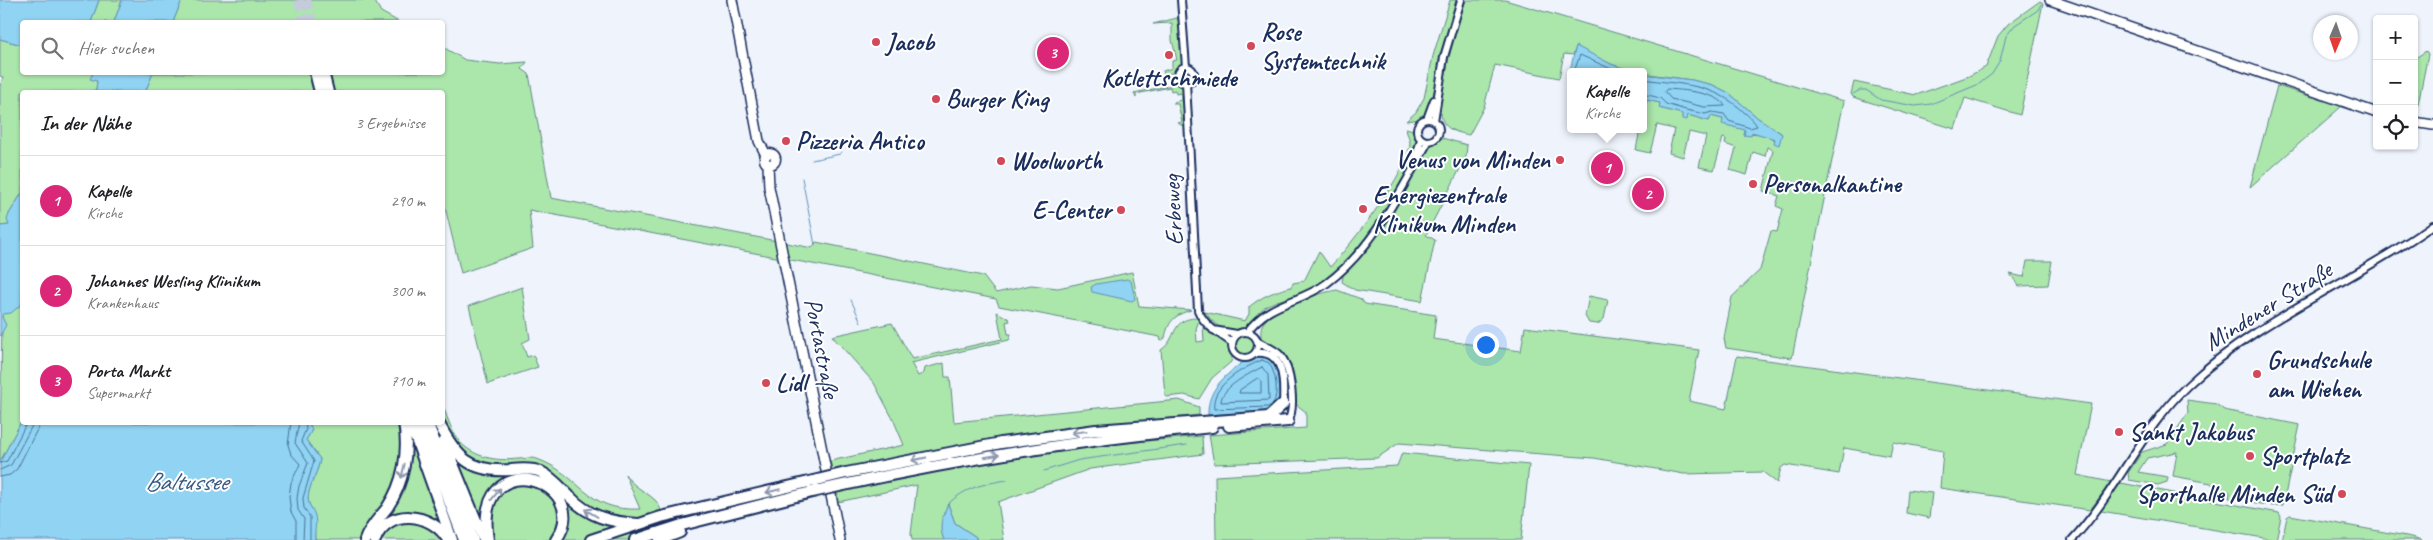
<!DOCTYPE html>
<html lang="de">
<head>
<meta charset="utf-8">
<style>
	body { margin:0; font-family:Caveat,sans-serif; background:#f2f2f2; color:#202124 }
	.controls { position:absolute; right:15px; top:15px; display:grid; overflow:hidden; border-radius:5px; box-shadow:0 1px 4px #0004 }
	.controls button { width:45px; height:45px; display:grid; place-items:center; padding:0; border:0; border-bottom:1px solid #e0e0e0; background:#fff; color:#202124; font:25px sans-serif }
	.compass { position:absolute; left:2313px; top:15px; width:45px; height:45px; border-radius:50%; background:#fff; box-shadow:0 1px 4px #0004; rotate:182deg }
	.you { position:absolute; left:1485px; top:344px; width:18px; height:18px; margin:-12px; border:4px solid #fff; border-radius:50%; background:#1a73e8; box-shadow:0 0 0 8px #1a73e833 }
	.badge { display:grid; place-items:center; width:32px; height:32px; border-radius:50%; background:#db2777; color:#fff; font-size:16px; font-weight:700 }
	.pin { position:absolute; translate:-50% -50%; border:2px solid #fff; box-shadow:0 1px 5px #0006 }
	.popup { position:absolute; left:1567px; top:68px; width:80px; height:65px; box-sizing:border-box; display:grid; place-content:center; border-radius:5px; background:#fff; filter:drop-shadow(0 1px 4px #0005); font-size:16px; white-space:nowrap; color:#757577 }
	.popup b { font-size:19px; color:#202124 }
	.popup::after { content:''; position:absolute; left:50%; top:100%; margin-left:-10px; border:10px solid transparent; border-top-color:#fff }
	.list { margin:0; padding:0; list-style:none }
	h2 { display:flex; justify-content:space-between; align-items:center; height:65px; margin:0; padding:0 20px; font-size:21px }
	h2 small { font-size:16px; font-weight:400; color:#757577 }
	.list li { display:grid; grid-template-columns:32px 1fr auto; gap:15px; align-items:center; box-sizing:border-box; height:90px; padding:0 20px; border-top:1px solid #e0e0e0 }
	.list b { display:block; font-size:19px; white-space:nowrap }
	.list p { margin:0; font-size:16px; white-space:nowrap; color:#757577 }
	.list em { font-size:16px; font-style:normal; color:#757577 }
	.icon { flex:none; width:28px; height:28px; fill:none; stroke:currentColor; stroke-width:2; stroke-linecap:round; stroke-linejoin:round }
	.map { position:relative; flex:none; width:2433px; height:540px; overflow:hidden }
	.search { position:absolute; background:#fff; box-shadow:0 1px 4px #0004; left:20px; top:20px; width:425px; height:55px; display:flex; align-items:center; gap:12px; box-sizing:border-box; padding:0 18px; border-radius:5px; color:#757577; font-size:19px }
	.panel { position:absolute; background:#fff; box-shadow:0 1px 4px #0004; left:20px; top:90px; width:425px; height:335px; border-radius:5px }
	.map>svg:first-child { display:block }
	.green { fill:#abe6ab; stroke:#638a84 }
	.water { fill:#90d3f2; stroke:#6191b7 }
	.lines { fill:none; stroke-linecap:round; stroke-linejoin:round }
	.shore { stroke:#4a7199; stroke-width:1 }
	.stream { stroke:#6191b7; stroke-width:1 }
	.highway-tunnel { stroke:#c4ccdc; stroke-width:10; stroke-dasharray:10 5; stroke-linecap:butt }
	.minor-casing { stroke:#1b2f5e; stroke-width:10 }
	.major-casing { stroke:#1b2f5e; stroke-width:12 }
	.highway-casing { stroke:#1b2f5e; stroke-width:14 }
	.minor { stroke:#fff; stroke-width:6 }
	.major { stroke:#fff; stroke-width:9 }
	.highway { stroke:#fff; stroke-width:10 }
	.highway-bridge-casing { stroke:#1b2f5e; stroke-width:14; stroke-linecap:butt }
	.highway-bridge { stroke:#fff; stroke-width:10 }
	.oneway { stroke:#8d97ae }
	.poi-dot { fill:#d1495b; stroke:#fff; stroke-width:2 }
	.labels { text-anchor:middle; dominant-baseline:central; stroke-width:4; stroke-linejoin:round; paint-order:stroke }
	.poi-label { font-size:25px; font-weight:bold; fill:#1b2f5e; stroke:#fff; text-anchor:start }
	.street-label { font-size:25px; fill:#1b2f5e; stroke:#fff }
	.water-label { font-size:26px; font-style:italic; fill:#385883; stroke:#fff }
</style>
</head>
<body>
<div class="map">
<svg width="2433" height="540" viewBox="0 0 2433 540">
	<rect width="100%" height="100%" fill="#eef3fc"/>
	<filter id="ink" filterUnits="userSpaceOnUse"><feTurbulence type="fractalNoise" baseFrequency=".02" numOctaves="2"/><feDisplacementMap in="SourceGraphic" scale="10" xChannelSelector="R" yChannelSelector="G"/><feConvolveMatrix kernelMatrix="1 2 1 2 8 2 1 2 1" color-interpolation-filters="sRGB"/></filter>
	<g filter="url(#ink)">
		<path class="green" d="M99,0H122L114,22H91Z
			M182,0H374L381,12L399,22H173Z
			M1450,0H1459L1451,20L1430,108L1421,119L1406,121L1416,112L1424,98L1433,56Z
			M1466,0H1505L1844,101L1792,358L1726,348L1724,338L1732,297L1760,270L1771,231L1777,232L1783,209L1776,206L1779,196L1763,191L1773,150L1767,147L1765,156L1753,152L1747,175L1730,170L1736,148L1725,144L1726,139L1723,138L1714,170L1699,167L1706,136L1689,132L1683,157L1669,153L1674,129L1657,125L1650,153L1636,150L1640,129H1643V104H1646L1647,100L1660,103L1659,108L1683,114L1682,118L1688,115L1709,121L1711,116L1723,119V124L1746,130L1744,135C1755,131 1772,135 1779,144L1781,133L1758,118L1729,93L1713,85L1692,80L1634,72L1611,64L1576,47L1573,55L1564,54L1559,78L1495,65L1484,107L1469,135C1455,132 1442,129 1441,113H1437L1456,25Z
			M2040,1L2043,3L2020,115L1965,98L1955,129L1853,97L1851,94L1854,82L1916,95L1969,76L1986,67L1998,36L2008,24Z
			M1177,18L1180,24L1182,62L1173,73L1164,74L1163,71L1172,68V61L1177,60L1172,40V23L1153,24Z
			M0,39L22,45V72L93,73L91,79L97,81L96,90L88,92H22V193L9,214V225L0,226V86L3,77L0,76Z
			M443,47L465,60L500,64L527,62L522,69L529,74L551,198L787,243L812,248L816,242L983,276L996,293L1031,285L1058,288L1132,272L1139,306L1191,310C1174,315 1168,322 1165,338L1161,341L1160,337L999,306L996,299L529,210L533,248L461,273L443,199L442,92H145L153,73L442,72Z
			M2426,51L2428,54L2416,114H2414V59Z
			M1172,82L1181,84L1184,92L1185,118L1183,119L1184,125H1181L1178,123L1182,122L1178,104H1174V102L1181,100V93L1176,94L1175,90L1171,91L1170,87L1136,94V98L1134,93L1172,85Z
			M2277,86L2342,106L2250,187Z
			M1406,128L1413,130L1418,139C1409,188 1356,264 1314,289C1301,297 1284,297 1270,304C1260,308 1256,317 1249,325C1246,328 1243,328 1239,330C1224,335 1213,323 1205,312L1245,321L1249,314V307C1262,296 1275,291 1291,287L1293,283L1304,281L1319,251L1330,267C1350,246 1410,170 1410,143C1410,137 1406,134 1406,128Z
			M1442,138L1467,145L1466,157L1426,235L1435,240L1422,301L1355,290L1342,282L1343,275C1367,246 1392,217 1409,183C1418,166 1422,144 1442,138Z
			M2027,261H2052L2048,285L2019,286L2010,274L2024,277Z
			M522,287L530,339L522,343L527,357L533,355L538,367L488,384L469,306Z
			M1337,290L1361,299L1365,304L1436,315L1433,339L1521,351L1525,327L1699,350L1689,401L1726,409L1737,356L2091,404L2077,475L2111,482L2090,510L1940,488L1943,451L1893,442L1890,456L1844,448L1839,474L1785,465L1781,468L1777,483L1763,472L1684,474L1594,458L1399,443L1377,458L1214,464L1209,435L1306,428V412L1293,402C1292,384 1295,359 1278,348C1272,344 1266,343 1261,337C1261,332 1260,327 1264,322C1274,306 1319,293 1337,290Z
			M1589,296L1608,300L1604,319L1598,324L1589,323L1585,316Z
			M22,304V420L0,462L2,317L3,314Z
			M997,312L1009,319L1010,321L1006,322L1008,334H1011L1009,340L911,363L918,376L924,373L925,368L944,363L945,377H950L954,422L1179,400L1199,407V415L1094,427L833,472L830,461L904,445L893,419L874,383L832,336L892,323L912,359L1002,339Z
			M1196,318L1199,320L1196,329L1197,342L1204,341L1203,327C1215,337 1238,342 1231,362L1212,378L1199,399L1184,395L1167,397L1165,395L1161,350C1178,339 1170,319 1196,318Z
			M1236 345a9 9 0 1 1 18 0a9 9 0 1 1-18 0Z
			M2187,400L2216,404L2224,410L2300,425L2283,505L2271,506L2273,498L2269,497L2267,505L2229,498L2230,492L2216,489L2211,483L2173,476L2177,452L2147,458L2138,472L2168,477L2167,482L2158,485L2129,480L2128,473L2142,452L2167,444L2188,413Z
			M443,406C448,419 453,437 464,446C480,459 499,461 518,459C524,459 531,457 537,459C582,475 585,512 640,509L625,474C633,487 644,490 655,500C662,506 666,529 670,540H315C314,531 315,520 312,512C311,506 308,504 308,497C309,484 318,473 320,459L306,440L312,430L309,423L442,422Z
			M1202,436L1203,454L1090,469L998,502L1004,540H976V537L955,523L948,504C942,517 939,526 944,540H912L911,534L917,485L838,502L837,493L989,461L1114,444Z
			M1402,453L1529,465L1521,540H1216L1215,476L1397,466Z
			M2121,483L2279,513L2281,517L2276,540L2101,511Z
			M1908,490L1932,493L1929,518L1906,513Z
			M2290,515L2412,537L2422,540H2282L2287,517Z"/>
		<path class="water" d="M0,0H99L91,22H22V45L0,39Z
			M122,0H182L173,22H114Z
			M1576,46L1611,64L1634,72L1578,70L1571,72V83L1567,82Z
			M93,73V72L153,73L145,92H88L96,90L97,81L90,79Z
			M1643,74L1692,80L1713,85L1729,93L1758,118L1782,134L1779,145L1774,143L1775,139L1752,132L1751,136L1744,135L1745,130L1722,124L1723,119L1711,116L1709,121L1688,115L1687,120L1682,119V114L1659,108L1660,103L1647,100L1646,104H1643Z
			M22,193V304L11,313L3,314L2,317L6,325L0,336V226L9,225L7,220L9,214Z
			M1127,279L1131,281L1135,299L1132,301L1092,292L1091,287L1096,284Z
			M1257,356H1267C1282,370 1281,383 1280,402L1269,411L1208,415C1207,389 1225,376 1244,361H1250Z
			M22,420V422L309,423L312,430L306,440L320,459C318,473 309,484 308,498C308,506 313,508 315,516C317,523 314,532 315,540H0V462Z
			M948,504L955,523L976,537V540H944C938,526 942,517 948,504Z"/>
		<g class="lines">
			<path class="shore" d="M1574,72L1580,55L1618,72
				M1643,79C1683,85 1713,83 1744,112C1749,116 1754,121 1757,126L1750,128L1729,121L1724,114L1712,112L1705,114L1686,110L1666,104L1660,98L1648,95L1643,97
				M1667,89C1681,90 1718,92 1725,106L1704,107L1671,99L1665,92Z
				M1262,360L1269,363C1276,373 1279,393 1273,404L1268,407L1214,409C1210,385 1245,367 1262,360Z
				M1262,367L1268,375L1269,400L1221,402C1221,387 1251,373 1262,367Z
				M1258,378L1261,380V393H1239L1240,390Z
				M291,422L288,445L291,454L300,464L291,483L289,497L291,512L296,521V540
				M299,422L295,443L308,463L299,486L297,498L298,510L304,519L303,540
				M305,422L306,429L301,441L314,461L303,498L304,508L310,517V540
				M0,463L7,461L27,422
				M0,470L11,465L34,422
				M0,477L10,475L17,469L41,422"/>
			<path class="stream" d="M1853,94L1860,90H1866L1881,100L1915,106L1931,104L1979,84L1992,74L2000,61L2006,36L2015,25L2038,10L2041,4
				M812,160L840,154L842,152
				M802,178L815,245
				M851,300L861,322
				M1044,471L1079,460L1187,445
				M948,504C966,487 983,484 1007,480"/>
			<path class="highway-tunnel" d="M299,0L304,22
				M306,0L312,22"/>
			<g class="minor-casing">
				<path id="minor" d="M1181,0L1186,67
					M1178 75a8 8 0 1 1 16 0a8 8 0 1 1-16 0Z
					M1186,82L1198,310C1205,327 1218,332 1232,343
					M1417 130a11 11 0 1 1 22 0a11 11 0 1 1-22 0Z
					M1427,119L1434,100
					M1434,121L1444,57L1461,0
					M1415,160L1421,139
					M1213,330L1237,334
					M1232 345a13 13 0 1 1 26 0a13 13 0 1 1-26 0Z
					M1247,332C1271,300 1299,304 1327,283C1374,248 1400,191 1428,142
					M1258,342C1266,346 1275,349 1281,356C1291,369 1296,408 1288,421
					M1256,353C1285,350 1284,383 1283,404
					M2072,540C2116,493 2141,430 2188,385C2257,319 2355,281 2433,225"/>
			</g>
			<g class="major-casing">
				<path id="major" d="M732,0L759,141L766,155
					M2050,0L2377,113
					M2414,122L2433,125
					M764.5 159a5.5 5.5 0 1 1 11 0a5.5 5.5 0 1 1-11 0Z
					M768,164L769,187L840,540"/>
			</g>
			<g class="highway-casing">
				<path id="highway" d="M315,72L320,92
					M323,72L328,92
					M410,422L452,540
					M419,422L464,540
					M427,422L473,540
					M438,422C456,457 470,473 511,470C520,469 532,468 541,472C553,478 560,487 569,496C589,517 610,522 638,524
					M1229,426L1288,421
					M444,442L484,540
					M846,473L1001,443L1096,430L1269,417L1283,404
					M848,484C968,458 1089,439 1212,427
					M365,540C369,528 379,518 387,508C404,483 409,452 404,422
					M375,540C387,507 432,512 448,540
					M488,540C472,440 597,481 556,540
					M591,540L661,517L809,482
					M635,540L682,525L812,492
					M660,540L680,532"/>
			</g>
			<use href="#minor" class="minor"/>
			<use href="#major" class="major"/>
			<use href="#highway" class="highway"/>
			<g class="highway-bridge-casing">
				<path id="highway-bridge" d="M809,482L846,473
					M812,492L848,484"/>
			</g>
			<use href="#highway-bridge" class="highway-bridge"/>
		</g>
		<defs><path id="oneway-shaft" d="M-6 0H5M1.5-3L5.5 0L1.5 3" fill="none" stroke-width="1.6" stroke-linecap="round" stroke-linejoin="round" transform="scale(1.25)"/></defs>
		<g class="oneway">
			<use href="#oneway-shaft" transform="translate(1079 432) rotate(172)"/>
			<use href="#oneway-shaft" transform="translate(992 456) rotate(-10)"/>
			<use href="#oneway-shaft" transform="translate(919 459) rotate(169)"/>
			<use href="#oneway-shaft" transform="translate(403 471) rotate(103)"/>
			<use href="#oneway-shaft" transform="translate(773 491) rotate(166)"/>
			<use href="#oneway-shaft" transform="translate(496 494) rotate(-52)"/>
			<use href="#oneway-shaft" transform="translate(591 513) rotate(-149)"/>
		</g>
	</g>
	<g class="poi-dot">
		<circle cx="876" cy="42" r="5"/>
		<circle cx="1251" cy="46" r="5"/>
		<circle cx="1169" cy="55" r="5"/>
		<circle cx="936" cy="99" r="5"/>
		<circle cx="786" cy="141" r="5"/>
		<circle cx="1560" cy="160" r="5"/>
		<circle cx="1001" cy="161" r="5"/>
		<circle cx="1753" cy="184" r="5"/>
		<circle cx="1363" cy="209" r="5"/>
		<circle cx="1121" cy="210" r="5"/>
		<circle cx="2257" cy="374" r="5"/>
		<circle cx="766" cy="383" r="5"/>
		<circle cx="2119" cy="432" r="5"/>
		<circle cx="2250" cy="456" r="5"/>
		<circle cx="2342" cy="494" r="5"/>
	</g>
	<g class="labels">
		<g class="poi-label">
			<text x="1261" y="32">Rose<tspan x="1261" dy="29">Systemtechnik</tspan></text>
			<text x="886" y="42">Jacob</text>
			<text x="1169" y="78" text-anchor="middle">Kotlettschmiede</text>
			<text x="946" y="99">Burger King</text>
			<text x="796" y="141">Pizzeria Antico</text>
			<text x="1550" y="160" text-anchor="end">Venus von Minden</text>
			<text x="1011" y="161">Woolworth</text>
			<text x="1763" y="184">Personalkantine</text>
			<text x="1373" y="195">Energiezentrale<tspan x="1373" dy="29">Klinikum Minden</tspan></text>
			<text x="1111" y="210" text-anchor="end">E-Center</text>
			<text x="2267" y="360">Grundschule<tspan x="2267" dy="29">am Wiehen</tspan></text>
			<text x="776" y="383">Lidl</text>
			<text x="2129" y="432">Sankt Jakobus</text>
			<text x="2260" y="456">Sportplatz</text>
			<text x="2332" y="494" text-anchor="end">Sporthalle Minden Süd</text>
		</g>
		<g class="street-label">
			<text transform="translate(1173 210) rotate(-93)">Erbeweg</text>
			<text transform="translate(2268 306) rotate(-32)">Mindener Straße</text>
			<text transform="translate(822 348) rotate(79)">Portastraße</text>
		</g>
		<g class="water-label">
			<text x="186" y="481">Baltussee</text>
		</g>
	</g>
</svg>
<div class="controls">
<button>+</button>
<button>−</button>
<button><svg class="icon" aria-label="locate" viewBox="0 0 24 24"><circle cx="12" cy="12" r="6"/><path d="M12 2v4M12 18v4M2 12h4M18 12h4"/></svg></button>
</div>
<svg class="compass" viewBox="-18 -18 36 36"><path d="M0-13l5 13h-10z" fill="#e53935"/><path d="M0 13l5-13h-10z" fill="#757577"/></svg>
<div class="you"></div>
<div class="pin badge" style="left:1607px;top:168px">1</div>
<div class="popup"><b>Kapelle</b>Kirche</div>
<div class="pin badge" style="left:1648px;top:194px">2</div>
<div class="pin badge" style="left:1053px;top:53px">3</div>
<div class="search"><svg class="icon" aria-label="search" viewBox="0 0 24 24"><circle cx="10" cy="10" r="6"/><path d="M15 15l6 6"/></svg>Hier suchen</div>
<section class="panel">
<h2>In der Nähe<small>3 Ergebnisse</small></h2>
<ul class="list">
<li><span class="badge">1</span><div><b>Kapelle</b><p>Kirche</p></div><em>290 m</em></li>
<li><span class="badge">2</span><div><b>Johannes Wesling Klinikum</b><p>Krankenhaus</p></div><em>300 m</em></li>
<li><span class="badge">3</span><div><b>Porta Markt</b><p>Supermarkt</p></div><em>710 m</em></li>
</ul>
</section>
</div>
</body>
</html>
